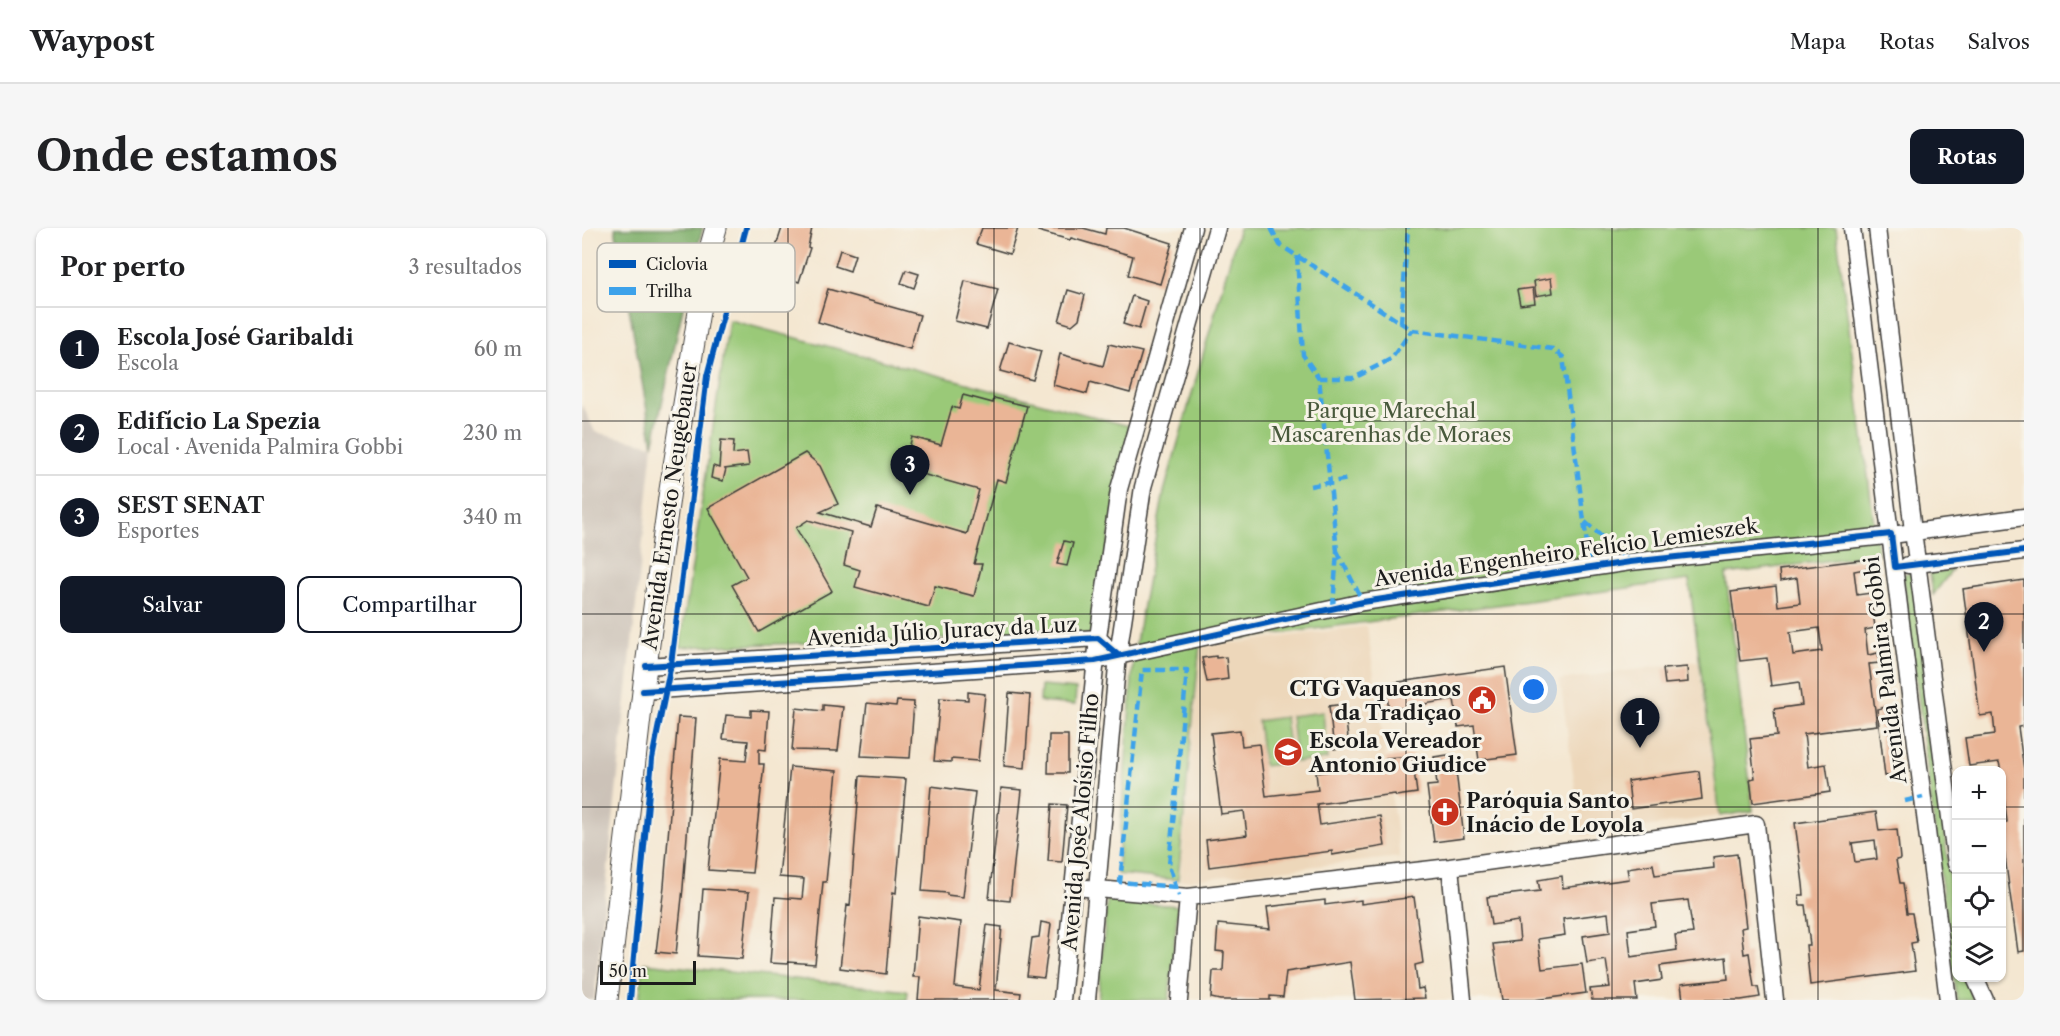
<!DOCTYPE html>
<html lang="pt">
<head>
<meta charset="utf-8">
<style>
	body { margin:0; font-family:"Libre Caslon Text",serif; background:#f6f6f6; color:#202124 }
	.controls { position:absolute; right:18px; bottom:18px; display:grid; overflow:hidden; border-radius:12px; box-shadow:0 2px 4px #0004 }
	.controls button { width:54px; height:54px; display:grid; place-items:center; padding:0; border:0; border-bottom:2px solid #e0e0e0; background:#fff; color:#202124; font:30px sans-serif }
	.scale { position:absolute; left:18px; bottom:15px; width:96px; box-sizing:border-box; padding-left:6px; border:3px solid #1c1c1c; border-top:0; font-size:16px; line-height:21px; white-space:nowrap; color:#1c1c1c; -webkit-text-stroke:4px #f7f3e8; paint-order:stroke }
	.you { position:absolute; left:952px; top:462px; width:21px; height:21px; margin:-15px; border:4px solid #fff; border-radius:50%; background:#1a73e8; box-shadow:0 0 0 9px #1a73e833 }
	.badge { display:grid; place-items:center; width:39px; height:39px; border-radius:50%; background:#111827; color:#fff; font-size:20px; font-weight:700 }
	.pin { position:absolute; translate:-50% -50px; filter:drop-shadow(0 2px 3px #0008) }
	.pin::after { content:''; position:absolute; top:32px; width:21px; height:18px; background:inherit; clip-path:polygon(0 0,100% 0,50% 100%) }
	.list { margin:0; padding:0; list-style:none }
	h2 { display:flex; justify-content:space-between; align-items:center; height:78px; margin:0; padding:0 24px; font-size:26px }
	h2 small { font-size:20px; font-weight:400; color:#757577 }
	.list li { display:grid; grid-template-columns:39px 1fr auto; gap:18px; align-items:center; box-sizing:border-box; height:84px; padding:0 24px; border-top:2px solid #e0e0e0 }
	.list b { display:block; font-size:22px; white-space:nowrap }
	.list p { margin:0; font-size:20px; white-space:nowrap; color:#757577 }
	.list em { font-size:20px; font-style:normal; color:#757577 }
	.actions { display:flex; gap:12px; padding:18px 24px }
	.actions a { flex:1; padding:14px 0; border:2px solid #111827; border-radius:12px; text-align:center; font-size:21px; color:#111827 }
	.actions .main { background:#111827; color:#fff }
	.icon { flex:none; width:33px; height:33px; fill:none; stroke:currentColor; stroke-width:2; stroke-linecap:round; stroke-linejoin:round }
	.map { position:relative; flex:none; width:1442px; height:772px; overflow:hidden; border-radius:12px }
	header { display:flex; align-items:center; gap:36px; box-sizing:border-box; height:84px; padding:0 30px; background:#fff; border-bottom:2px solid #e0e0e0 }
	header strong { font-size:28px }
	nav { display:flex; gap:33px; margin-inline-start:auto; font-size:21px }
	.intro { display:flex; align-items:center; justify-content:space-between; box-sizing:border-box; height:144px; padding:0 36px }
	h1 { margin:0; font-size:42px }
	.button { padding:15px 27px; border-radius:12px; background:#111827; color:#fff; font-size:21px; font-weight:700 }
	main { display:flex; gap:36px; padding:0 36px }
	aside { flex:1; background:#fff; border-radius:12px; box-shadow:0 2px 4px #0004 }
	.map>svg:first-child { display:block }
	.built { fill:#edd7ba }
	.industrial { fill:#ccc2b8 }
	.green { fill:#9ac978; stroke:#5b724a; stroke-width:1.5 }
	.forest { fill:#7bad68; stroke:#4c6442; stroke-width:1.5 }
	.building { fill:#eab596; fill-rule:evenodd }
	.lines { fill:none; stroke-linecap:round; stroke-linejoin:round }
	.minor-casing { stroke:#3c3a37; stroke-width:19 }
	.major-casing { stroke:#3c3a37; stroke-width:23 }
	.minor { stroke:#fff; stroke-width:16 }
	.major { stroke:#fff; stroke-width:21 }
	.quiet { stroke:#3da2ea; stroke-width:4.5; stroke-dasharray:9 4.5; stroke-linecap:butt }
	.cycleway-casing { stroke:#f7f3e8; stroke-width:10 }
	.cycleway { stroke:#0057b8; stroke-width:6 }
	.grid { fill:none; stroke:#1c1c1c; stroke-width:1.5; stroke-opacity:0.55 }
	.labels { text-anchor:middle; dominant-baseline:central; stroke-width:6; stroke-linejoin:round; paint-order:stroke }
	.park-label { font-size:21px; fill:#48593c; stroke:#f7f3e8 }
	.street-label { font-size:21px; fill:#1c1c1c; stroke:#f7f3e8 }
	.poi-label { font-size:21px; font-weight:bold; fill:#1c1c1c; stroke:#f7f3e8; text-anchor:start }
	.key { fill:#f7f3e8; stroke:#b5b2ab; stroke-width:1.5 }
	.key-label { font-size:16px; fill:#1c1c1c }
</style>
</head>
<body>
<header>
<strong>Waypost</strong>
<nav><a>Mapa</a><a>Rotas</a><a>Salvos</a></nav>
</header>
<div class="intro"><h1>Onde estamos</h1><a class="button">Rotas</a></div>
<main>
<aside>
<h2>Por perto<small>3 resultados</small></h2>
<ul class="list">
<li><span class="badge">1</span><div><b>Escola José Garibaldi</b><p>Escola</p></div><em>60 m</em></li>
<li><span class="badge">2</span><div><b>Edifício La Spezia</b><p>Local · Avenida Palmira Gobbi</p></div><em>230 m</em></li>
<li><span class="badge">3</span><div><b>SEST SENAT</b><p>Esportes</p></div><em>340 m</em></li>
</ul>
<div class="actions"><a class="main">Salvar</a><a>Compartilhar</a></div>
</aside>
<div class="map">
<svg width="1442" height="772" viewBox="0 0 1442 772">
	<rect width="100%" height="100%" fill="#f7f3e8"/>
	<filter id="ink" filterUnits="userSpaceOnUse"><feTurbulence type="fractalNoise" baseFrequency=".0167" numOctaves="2"/><feDisplacementMap in="SourceGraphic" scale="12" xChannelSelector="R" yChannelSelector="G"/><feConvolveMatrix kernelMatrix="1 2 1 2 8 2 1 2 1" color-interpolation-filters="sRGB"/></filter>
	<filter id="wash" filterUnits="userSpaceOnUse"><feTurbulence type="fractalNoise" baseFrequency=".008" numOctaves="4" result="noise"/><feDisplacementMap in="SourceGraphic" scale="24" xChannelSelector="R" yChannelSelector="G"/><feGaussianBlur stdDeviation="1.35" result="paint"/><feColorMatrix in="noise" values="0 0 0 0 0 0 0 0 0 0 0 0 0 0 0 0 0 1.4 0 .05"/><feComposite in="paint" operator="in"/></filter>
	<g filter="url(#wash)">
		<rect width="100%" height="100%" fill="#f4e7d1"/>
		<path class="built" d="M785,398L818,629L598,653L619,419Z
			M1116,433L1137,588L1000,608L978,452Z"/>
		<path class="industrial" d="M0,176L13,204L71,217L12,772H0Z"/>
		<path class="green" d="M657,0H1254L1296,326L1144,346L1171,583L1138,588L1107,352L618,416L596,652L535,646L552,425L582,264Z
			M147,92L547,198L510,406L98,419Z
			M1370,342L1351,367L1348,345Z
			M1330,345L1374,698V750H1384L1391,772H1375L1368,724L1321,346Z
			M459,458L494,461L493,477L458,474Z
			M741,484L745,531L714,534L709,488Z
			M703,489L709,534L682,538L676,493Z
			M525,672L596,678L587,772H516Z
			M62,735L326,763L325,772H57Z"/>
		<path class="forest" d="M33,0H121L110,39L71,217Z"/>
		<g id="blocks">
			<path class="building" d="M200,0H230L226,19L228,20L217,54L199,48L198,50L185,46Z
				M400,0H436L428,26L394,16Z
				M457,0H501L523,6L524,0H542L590,15L578,56L546,47L551,28L489,10L488,12L456,3Z
				M258,22L273,27L268,43L253,38Z
				M324,42L337,46L332,60L319,55Z
				M969,50L971,65L954,68L952,53Z
				M383,53L416,61L405,101L373,93Z
				M951,60L953,75L938,77L935,62Z
				M246,61L338,87L328,121L236,94Z
				M486,62L503,67L497,91L490,97L477,93Z
				M550,68L565,73L557,101L541,96Z
				M427,114L459,123L451,152L418,143Z
				M527,116L560,124L548,165L508,154L505,166L471,157L478,126L521,138Z
				M381,167L411,175L412,170L445,178L424,254L415,251L392,336H400L392,368L353,358L347,379L273,359L278,342L262,337L269,304L226,292L214,300L250,363L177,404L150,357L165,349L126,280L223,225L238,238L256,276L238,284L289,299L295,280L385,306L397,262L315,239L320,222L326,224L330,209L359,217L370,179L377,181Z
				M139,212L152,213L151,226L165,224L167,238L142,241H144L141,253L129,250L131,238L137,240Z
				M482,313L491,315L485,338L475,336Z
				M1286,331L1288,340L1272,343L1275,367L1289,365L1293,400L1283,402L1286,427L1296,425L1298,435L1287,436L1295,497L1222,506L1226,539L1244,536L1248,564L1171,575L1168,551L1173,550L1168,511L1195,508L1192,481L1220,477L1217,454L1189,458L1185,430L1158,433L1149,364L1194,358L1196,378L1218,375L1215,350L1198,353L1197,342ZM1237,400L1240,423L1211,427L1208,404Z
				M1442,352V498L1436,499L1442,542V723L1436,724L1422,622L1419,623V595L1425,594L1419,543L1417,534L1387,538L1383,510L1413,506L1411,486L1398,488L1381,361Z
				M634,428V430L644,429L646,451L625,454L620,430Z
				M923,439L935,527L897,532L892,497L876,499L872,471L807,482L803,456Z
				M1105,439L1106,454L1083,456L1081,441Z
				M386,464L403,466L396,533L369,531V534L352,533L358,470L386,472Z
				M427,465L448,467L443,540L422,538Z
				M315,473L332,474L328,530L279,528L285,475L314,478Z
				M762,476L767,519L752,521L747,478Z
				M241,477L261,479L256,523L210,522L214,480L241,483Z
				M1304,479L1305,491L1313,490L1314,500L1307,501L1313,546L1303,548L1295,481Z
				M169,482L187,483L184,522L177,521V536H182L170,645L126,642L138,531L164,533L166,513L141,511L144,487L169,489Z
				M96,489L114,490L101,660L94,726L74,724L82,658Z
				M658,502L660,518L677,516L684,568L736,562L734,545L805,536L804,530L830,528L835,565L814,568L813,566L735,576L738,597L798,588L803,618L750,627V623L627,639L624,612L665,607L662,583L639,586L629,505Z
				M467,507H486V545H466Z
				M872,526L882,610L852,614L845,558L855,557L852,529Z
				M208,539L255,543L244,654H241L233,736L206,734V736L188,735L193,669L220,671L222,651L197,649Z
				M1117,543L1120,571L1049,581L1046,553Z
				M278,548L324,551L314,665L311,664L304,746L258,740L265,677L268,678Z
				M349,558L393,564L381,669L365,667V665L340,663Z
				M419,560L440,562L428,673L407,671Z
				M470,576L485,577L480,634L466,633Z
				M1294,584L1297,603L1315,601L1318,631L1314,632L1318,655H1321L1325,685H1330L1335,714L1329,715L1333,743L1228,757L1224,717H1228L1223,677H1218L1217,667H1222L1221,656L1213,595ZM1293,612L1295,631L1273,634L1270,615Z
				M1155,626L1164,699L1159,700L1162,726L1167,725L1172,759H1176L1178,769L1159,772H1101L1099,756L1146,751L1144,729L1078,738L1080,752L1053,756L1055,772H1010L1008,761L1028,759L1024,732L1005,735L1001,708L1028,704L1026,685L981,691L983,707L956,711L960,741L1000,736L1004,765L952,772H920L911,716L938,713L936,693L909,697L905,669L958,663L956,652L980,648L981,660L1047,651L1045,640L1071,636L1073,647L1132,640L1131,629ZM1106,672L1111,705L1093,707L1095,722L1049,729L1046,702L1073,698L1070,676Z
				M121,661L167,664L160,731L116,728Z
				M832,669L841,735L833,737L836,761L841,760L843,770L773,772L768,734L704,744L701,769L688,768V772H638L629,770L631,743H641L642,724L634,723L636,696L688,701L685,679L743,672V677L779,672V676Z
				M336,688L379,694L373,759L397,762L405,697L420,699L414,762L439,765L438,772H336L338,749H331Z
				M459,694L469,696L462,750L445,748L450,710L457,709Z"/>
		</g>
	</g>
	<g filter="url(#ink)">
		<use href="#blocks" fill-opacity="0" stroke="#3c3a37" stroke-width="1.5"/>
		<g class="lines">
			<g class="minor-casing">
				<path id="minor" d="M1270,0L1366,772
					M1295,0L1331,303L1374,636
					M1326,337L1442,323
					M64,438L516,410L523,417
					M61,463L513,433L781,374L1048,334L1295,309L1442,289
					M868,639L881,772
					M493,659L606,669L868,639L1174,596L1193,772
					M1393,750L1403,772
					M480,772L516,410L537,261L611,0
					M505,772L536,427L561,259L635,0
					M597,772L606,669"/>
			</g>
			<g class="major-casing">
				<path id="major" d="M25,772L64,438L88,262L126,28L134,0"/>
			</g>
			<use href="#minor" class="minor"/>
			<use href="#major" class="major"/>
			<path class="quiet" d="M689,0L698,17L830,102L971,121L981,129L1008,340
				M715,28L721,127L737,150
				M819,95L826,0
				M728,258L766,251
				M1003,294L1048,334
				M755,323L781,374
				M751,379L755,323L737,150H772L809,131L830,102
				M1323,573L1341,569
				M594,659L538,654L560,442H605L587,637L597,668"/>
			<g class="cycleway-casing">
				<path id="cycleway" d="M64,438L516,410L536,427
					M61,463L513,433L781,374L1048,334L1309,306L1313,339L1442,323
					M48,772L70,531L89,436L125,148L164,0"/>
			</g>
			<use href="#cycleway" class="cycleway"/>
		</g>
	</g>
	<path class="grid" d="M206,0V772M412,0V772M618,0V772M824,0V772M1030,0V772M1236,0V772M0,193H1442M0,386H1442M0,579H1374M1420,579H1442"/>
	<defs>
		<g id="civic-disc" transform="scale(1.5)"><circle r="9.5" fill="#c8321e" stroke="#f7f3e8"/><path d="M-.6-6.5H3V-4.5H.6V-3L4-1V1h2V6H-6V1h2V-1L-.6-3ZM-1.2 2.5V6h2.4V2.5Z" fill="#fff"/></g>
		<g id="school-disc" transform="scale(1.5)"><circle r="9.5" fill="#c8321e" stroke="#f7f3e8"/><path d="M0-5L7-2L0 1L-7-2ZM-4 1L0 2.5L4 1V4Q0 6-4 4Z" fill="#fff"/></g>
		<g id="church-disc" transform="scale(1.5)"><circle r="9.5" fill="#c8321e" stroke="#f7f3e8"/><path d="M-1.2-6h2.4v3.5h3.3v2.4h-3.3V6h-2.4V-.1h-3.3v-2.4h3.3Z" fill="#fff"/></g>
	</defs>
	<g fill-rule="evenodd">
		<use href="#civic-disc" x="900" y="472"/>
		<use href="#school-disc" x="706" y="524"/>
		<use href="#church-disc" x="863" y="584"/>
	</g>
	<g class="labels">
		<g class="park-label">
			<text x="809" y="182">Parque Marechal<tspan x="809" dy="24">Mascarenhas de Moraes</tspan></text>
		</g>
		<g class="street-label">
			<text transform="translate(87 278) rotate(-82)">Avenida Ernesto Neugebauer</text>
			<text transform="translate(984 324) rotate(-8)">Avenida Engenheiro Felício Lemieszek</text>
			<text transform="translate(360 403) rotate(-3)">Avenida Júlio Juracy da Luz</text>
			<text transform="translate(1303 442) rotate(-97)">Avenida Palmira Gobbi</text>
			<text transform="translate(498 594) rotate(-85)">Avenida José Aloísio Filho</text>
		</g>
		<g class="poi-label">
			<text x="879" y="460" text-anchor="end">CTG Vaqueanos<tspan x="879" dy="24">da Tradiçao</tspan></text>
			<text x="727" y="512">Escola Vereador<tspan x="727" dy="24">Antonio Giudice</tspan></text>
			<text x="884" y="572">Paróquia Santo<tspan x="884" dy="24">Inácio de Loyola</tspan></text>
		</g>
	</g>
	<rect x="15" y="15" width="198" height="69" rx="9" class="key"/>
	<rect x="27" y="32" width="27" height="8" fill="#0057b8"/>
	<rect x="27" y="59" width="27" height="8" fill="#3da2ea"/>
	<g class="key-label">
		<text x="64" y="42">Ciclovia</text>
		<text x="64" y="69">Trilha</text>
	</g>
</svg>
<div class="controls">
<button>+</button>
<button>−</button>
<button><svg class="icon" aria-label="locate" viewBox="0 0 24 24"><circle cx="12" cy="12" r="6"/><path d="M12 2v4M12 18v4M2 12h4M18 12h4"/></svg></button>
<button><svg class="icon" aria-label="layers" viewBox="0 0 24 24"><path d="M12 4l9 5-9 5-9-5zM3 14l9 5 9-5"/></svg></button>
</div>
<div class="scale">50 m</div>
<div class="you"></div>
<div class="pin badge" style="left:1058px;top:520px">1</div>
<div class="pin badge" style="left:1402px;top:424px">2</div>
<div class="pin badge" style="left:328px;top:267px">3</div>
</div>
</main>
</body>
</html>
